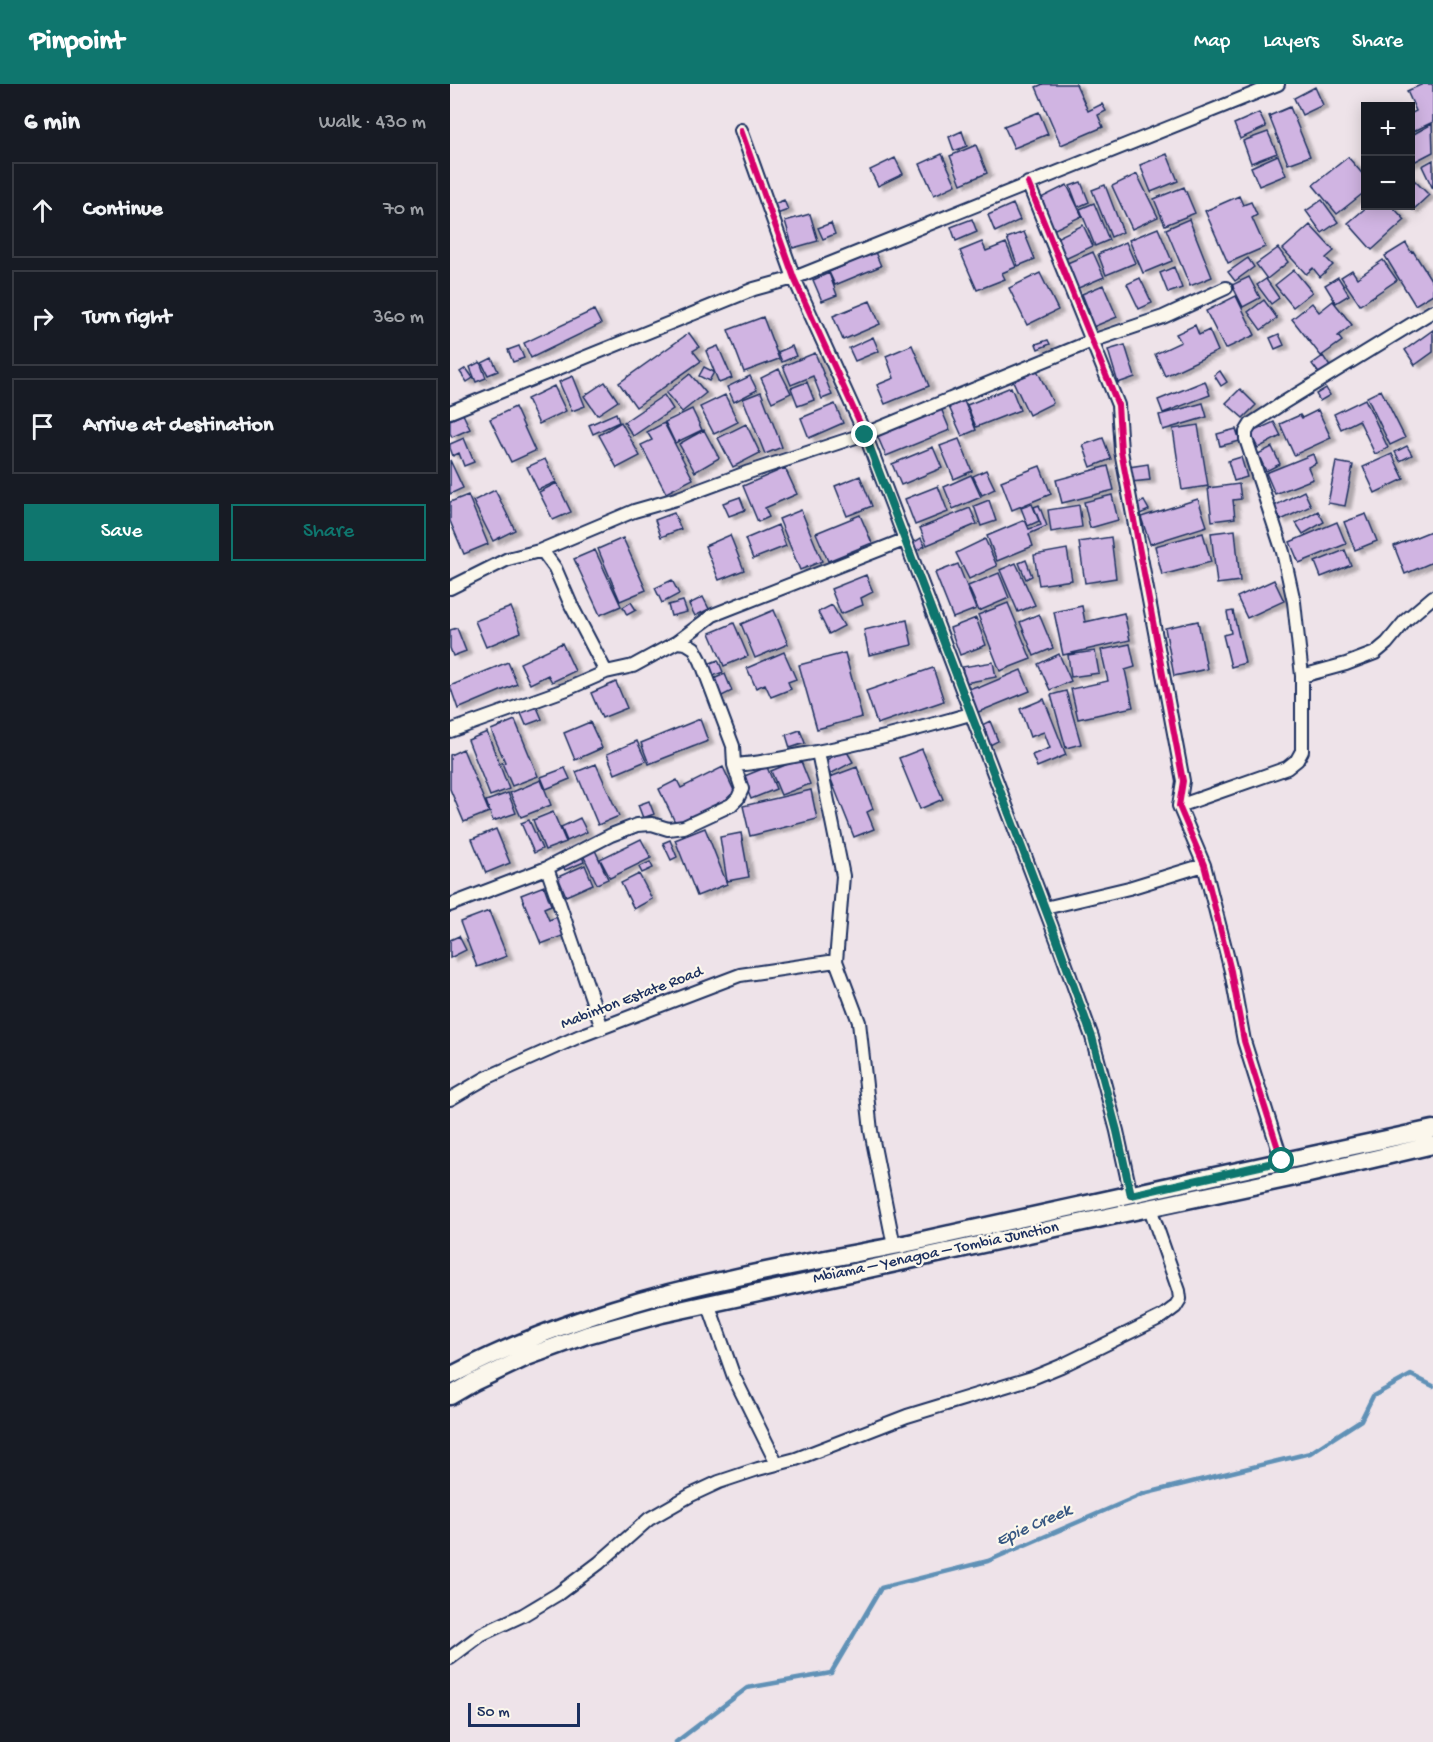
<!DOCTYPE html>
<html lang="en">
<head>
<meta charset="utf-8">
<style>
	body { margin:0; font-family:"Gochi Hand",sans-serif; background:#242831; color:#f1f3f6 }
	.controls { position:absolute; right:18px; top:18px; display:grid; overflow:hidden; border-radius:0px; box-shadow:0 3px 15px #0003 }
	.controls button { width:54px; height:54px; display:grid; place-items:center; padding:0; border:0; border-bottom:2px solid #363941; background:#171b24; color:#f1f3f6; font:30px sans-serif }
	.scale { position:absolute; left:18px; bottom:15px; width:112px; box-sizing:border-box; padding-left:6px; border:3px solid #1b2f5e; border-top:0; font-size:16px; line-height:21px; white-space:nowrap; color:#1b2f5e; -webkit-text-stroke:4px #fbf7ec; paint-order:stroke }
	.stop { position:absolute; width:18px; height:18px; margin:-14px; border:4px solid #0f766e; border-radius:50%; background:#fff }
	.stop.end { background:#0f766e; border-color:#fff; box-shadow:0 2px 6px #0008 }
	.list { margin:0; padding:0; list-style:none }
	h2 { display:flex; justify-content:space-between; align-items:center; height:78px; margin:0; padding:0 24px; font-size:26px }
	h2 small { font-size:20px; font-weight:400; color:#9ea1a6 }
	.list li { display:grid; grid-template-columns:39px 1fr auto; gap:18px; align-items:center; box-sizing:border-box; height:96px; margin:0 12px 12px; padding:0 12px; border:2px solid #363941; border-radius:0px }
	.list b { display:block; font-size:22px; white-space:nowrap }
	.list em { font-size:20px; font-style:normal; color:#9ea1a6 }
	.actions { display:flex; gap:12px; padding:18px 24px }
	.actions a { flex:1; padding:14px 0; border:2px solid #0f766e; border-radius:0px; text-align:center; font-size:21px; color:#0f766e }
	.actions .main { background:#0f766e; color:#fff }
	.icon { flex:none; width:33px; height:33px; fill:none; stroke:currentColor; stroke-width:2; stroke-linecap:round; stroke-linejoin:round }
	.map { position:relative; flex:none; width:983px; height:1658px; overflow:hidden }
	header { display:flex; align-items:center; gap:36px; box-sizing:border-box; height:84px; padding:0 30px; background:#0f766e; color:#fff }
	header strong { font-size:28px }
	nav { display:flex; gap:33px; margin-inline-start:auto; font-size:21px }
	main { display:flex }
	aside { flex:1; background:#171b24 }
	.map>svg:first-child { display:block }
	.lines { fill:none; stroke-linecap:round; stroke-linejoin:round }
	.stream { stroke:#6191b6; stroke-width:4.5 }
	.building { fill:#d0b4e2; stroke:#1b2f5e; stroke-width:1.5; filter:url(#shadow) }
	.street-casing { stroke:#1b2f5e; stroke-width:16 }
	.secondary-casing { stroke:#1b2f5e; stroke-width:21 }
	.street { stroke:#fbf7ec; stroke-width:12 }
	.secondary { stroke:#fbf7ec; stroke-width:16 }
	.cycleway-casing { stroke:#fbf7ec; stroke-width:10 }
	.cycleway { stroke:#d6006c; stroke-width:6 }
	.route { stroke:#0f766e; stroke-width:8 }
	.labels { text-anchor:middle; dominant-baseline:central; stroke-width:4.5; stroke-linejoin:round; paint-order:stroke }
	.street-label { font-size:16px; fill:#1b2f5e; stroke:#fbf7ec }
	.water-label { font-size:18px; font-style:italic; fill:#385883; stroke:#fbf7ec }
</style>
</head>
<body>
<header>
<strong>Pinpoint</strong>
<nav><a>Map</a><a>Layers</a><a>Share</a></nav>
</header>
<main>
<aside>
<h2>6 min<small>Walk · 430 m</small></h2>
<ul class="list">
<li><svg class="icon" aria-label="ahead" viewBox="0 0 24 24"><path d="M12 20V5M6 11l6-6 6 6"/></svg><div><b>Continue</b></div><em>70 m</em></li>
<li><svg class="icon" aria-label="right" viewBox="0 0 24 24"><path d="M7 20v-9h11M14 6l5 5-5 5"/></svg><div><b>Turn right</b></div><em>360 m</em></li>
<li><svg class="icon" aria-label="arrive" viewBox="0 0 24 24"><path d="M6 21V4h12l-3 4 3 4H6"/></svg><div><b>Arrive at destination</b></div></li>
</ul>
<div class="actions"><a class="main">Save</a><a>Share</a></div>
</aside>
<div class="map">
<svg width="983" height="1658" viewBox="0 0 983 1658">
	<defs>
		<filter id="shadow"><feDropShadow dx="5.5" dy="3" stdDeviation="1.5" flood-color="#0004"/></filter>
	</defs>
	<rect width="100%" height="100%" fill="#eee3e9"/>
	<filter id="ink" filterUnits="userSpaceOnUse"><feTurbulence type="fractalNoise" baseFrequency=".0167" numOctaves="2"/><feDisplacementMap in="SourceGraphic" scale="12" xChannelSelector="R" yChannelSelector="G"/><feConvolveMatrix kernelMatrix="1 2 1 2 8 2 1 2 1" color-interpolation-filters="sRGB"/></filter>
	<g filter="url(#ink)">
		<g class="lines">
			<path class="stream" d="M226,1658L297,1604L381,1589L431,1504L538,1477L693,1410L860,1369L911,1336L923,1312L961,1291L983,1302"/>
		</g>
		<path class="building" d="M593,0H626L638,27L652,20L656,27L648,31L653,43L611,61L586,3Z
			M973,0H982L983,2V38L960,49V30L966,27L957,7Z
			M865,3L873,21L852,31L844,14Z
			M840,23L860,72L838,80L819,32Z
			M589,28L598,50L564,64L554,42Z
			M809,29L816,43L790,55L784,40Z
			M982,40L983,68L960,80V52Z
			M512,47L517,62L504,67L499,53Z
			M818,48L827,69L801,79L793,57Z
			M526,61L537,89L511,100L500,72Z
			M492,70L506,101L484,111L470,80Z
			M717,70L728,97L701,108L690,81Z
			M828,71L836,91L809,102L801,83Z
			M898,73L916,94V107L887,130L863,101Z
			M445,74L453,90L428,102L420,86Z
			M983,76V105L972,82Z
			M687,90L708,133L682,145L662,102Z
			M960,92L979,111L963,126L958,122H960Z
			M631,98L639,118L628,123L620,102Z
			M617,101L632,132L603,146L589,115Z
			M655,101L673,148L661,153L642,106Z
			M734,103L745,129L715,141L704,115Z
			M789,112L793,121L801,118L807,131L802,134L815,163L778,179L755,127Z
			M334,116L338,126L327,130L324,120Z
			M872,116L888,138L872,149L856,127Z
			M644,119L659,156L645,162L630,125Z
			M563,120L570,136L545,148L538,131Z
			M918,122H942L955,136L922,166L898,139Z
			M360,130L368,157L343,164L335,137Z
			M522,135L527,148L506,157L501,143Z
			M739,135L762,193L740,202L716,145Z
			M381,139L385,150L373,155L368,144Z
			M633,141L643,162L613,176L604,155Z
			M860,141L884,167L876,174L883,181L870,193L863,184L856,190L833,165Z
			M708,144L722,177L693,189L679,156Z
			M574,148L585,175L568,182L557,154Z
			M532,158L536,167L556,159L566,183L552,189L555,195L527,206L510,167Z
			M676,158L685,179L656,191L648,170Z
			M956,159L961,168L963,167L983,199V210L965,221L935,172Z
			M828,164L838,178L817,195L806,180Z
			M425,168L431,182L385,201L379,188Z
			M643,168L654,193L626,205L615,180Z
			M798,174L804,183L785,197L778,188Z
			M933,176L947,196L910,221L891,193L902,186L907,194Z
			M724,183L732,204L718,209L710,189Z
			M844,186L862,208L843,223L825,201Z
			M379,189L387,211L372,217L363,196Z
			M590,189L608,226L577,241L559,204Z
			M799,193L810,214L793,223L782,201Z
			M888,193L899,211L886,219L875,201Z
			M690,194L702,219L689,225L677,200Z
			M816,195L829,214L821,220L807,201Z
			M653,201L667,233L638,245L633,233L640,230L632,210Z
			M786,212L805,251L775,265L756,227Z
			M814,216L827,234L811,246L798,228Z
			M420,217L430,240L393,256L383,232Z
			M883,217L902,241L888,252L892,257L871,272L842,235L862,219L869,228Z
			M144,226L151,240L81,274L74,259Z
			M313,233L329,275L294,288L278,246Z
			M745,241L749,251L759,246L768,267L715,292L705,270L731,258L726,250Z
			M983,246V268L965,281L955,266Z
			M239,249L249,263L243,267L251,277L186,323L169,299Z
			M829,250L834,261L825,265L820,254Z
			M423,253L429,267L405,277L399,264Z
			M598,256L600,260L588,265L586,260Z
			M462,261L479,302L435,320L427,301L444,294L436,272Z
			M675,261L685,293L668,299L658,266Z
			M69,262L74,274L63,278L58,266Z
			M268,262L282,294L269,299L256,267Z
			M342,262L346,272L332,278L328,268Z
			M365,269L382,311L372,315L363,292L341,301L333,282Z
			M873,272L881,284L871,292L862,280Z
			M42,274L48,287L38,291L32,279Z
			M30,278L36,294L26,298L20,283Z
			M254,283L264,288L259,297L249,292Z
			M16,284L23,294L17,298L10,288Z
			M329,285L341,309L322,318L311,294Z
			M587,286L603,319L579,331L563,297Z
			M770,287L777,298L771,302L764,291Z
			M240,290L256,309L232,328L216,309Z
			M123,292L135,322L122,327L109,298Z
			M300,292L307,306L284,318L277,303Z
			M755,297L760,311L713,329L708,316Z
			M155,298L168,317L147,331L134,312Z
			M357,298L364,316L348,322L341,304Z
			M104,302L116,327L89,340L77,315Z
			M561,303L570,326L526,343L517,321Z
			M876,304L880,311L870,317L866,310Z
			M790,305L806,321L793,334L776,319Z
			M931,306L955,354L940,361L917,313Z
			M311,308L332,363L315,370L293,315Z
			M214,311L223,325L183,352L174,338Z
			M275,311L288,338L264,350L250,323Z
			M915,315L938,364L925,370L909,336L891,345L884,330Z
			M514,317L526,346L512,352L499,323Z
			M753,319L757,333L713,346L709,331Z
			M385,320L393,339L359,354L351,334Z
			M490,322L500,346L436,372L426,349Z
			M65,323L85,367L61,378L40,335Z
			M242,325L252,346L225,359L215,338Z
			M868,326L881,354L844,371L830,340L850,331L852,334Z
			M166,329L169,338L143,350L139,341Z
			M13,330L20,345L2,353L0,349V336Z
			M171,338L190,372L167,384L149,351Z
			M824,338L831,352L808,364L800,349Z
			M214,339L243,395L216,409L191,361L202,356L197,348Z
			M296,340L310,369L283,383L268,354Z
			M748,341L758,402L732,406L723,345Z
			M786,345L790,357L770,362L767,350Z
			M254,346L269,374L245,388L229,360Z
			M14,354L24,378L14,382L9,369L3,372L0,364V360Z
			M653,354L661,375L641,383L633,361Z
			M509,355L522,387L504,395L490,362Z
			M957,362L962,371L950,377L945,368Z
			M483,363L492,384L451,401L442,380Z
			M822,363L830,380L816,387L808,370Z
			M863,370L866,379L858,383L863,395L825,410L816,389Z
			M942,370L954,395L925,409L913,383Z
			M791,373L797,393L784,397L778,377Z
			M95,375L106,398L88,406L77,383Z
			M0,376L13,404L0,410Z
			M886,378L903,381L895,422L878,419Z
			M698,380L700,396L681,398L679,383Z
			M590,382L601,410L562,426L551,397Z
			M658,382L664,406L612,419L606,396Z
			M335,384L347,410L315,424L319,433L308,438L293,402Z
			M536,386L545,405L532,411L523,392Z
			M521,391L531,413L503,425L494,403Z
			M410,392L422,422L397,432L385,402Z
			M107,399L121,428L103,436L89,408Z
			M789,400L791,415L783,416L785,434L762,437L758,404Z
			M488,402L498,428L465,441L455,415Z
			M45,406L65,446L43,457L23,417Z
			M854,407L861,422L831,436L824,422Z
			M18,411L38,460L14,470L0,437V418Z
			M662,411L668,436L640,444L634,418Z
			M290,413L295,426L279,432L273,419Z
			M748,415L757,442L700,460L691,433Z
			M539,416L546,437L531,442L524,422Z
			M694,417L699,426L690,430L686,420Z
			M582,420L589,437L578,442L571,424Z
			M589,421L597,442L579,450L583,462L547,477L537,452L575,436L579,445L591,441L584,423Z
			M629,421L632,443L601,448L598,426Z
			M520,424L527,440L477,461L470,444Z
			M351,426L372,477L350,486L329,435Z
			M868,427L874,438L853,450L846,439Z
			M224,429L231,445L211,453L205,436Z
			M916,430L927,457L905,466L894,438Z
			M410,431L422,459L378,477L366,449Z
			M887,438L896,460L849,479L840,458Z
			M328,441L336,462L303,475L295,455Z
			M785,446L790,497L767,500L761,449Z
			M981,447L983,451V478L955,490L944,462Z
			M753,449L761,478L712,491L705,462Z
			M280,451L294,486L269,496L255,462Z
			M661,453L666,494L635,499L629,458Z
			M173,454L196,506L170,517L148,465Z
			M471,454L475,462L464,468L461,460Z
			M535,455L547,482L519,495L506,469Z
			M617,465L622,496L589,501L584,471Z
			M145,466L171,522L150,531L124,475Z
			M895,466L901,481L871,493L865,478Z
			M576,476L582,492L576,495L569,479Z
			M566,479L585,521L568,528L550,486Z
			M508,480L526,525L503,534L485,489Z
			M549,489L559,514L529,527L518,502Z
			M416,491L423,508L411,514L413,521L391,530L381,505Z
			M222,496L229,510L212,519L205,504Z
			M824,496L834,517L797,534L787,513Z
			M253,513L259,525L245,532L239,520Z
			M233,517L237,528L221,532L218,521Z
			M181,518L186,526L177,531L173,523Z
			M558,519L581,575L550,587L528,531Z
			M382,521L394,542L379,550L368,528Z
			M632,522L635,538L674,529L680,556L613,571L604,528Z
			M61,523L71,548L36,563L25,537Z
			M324,526L338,560L305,574L291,540Z
			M783,527L795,579L781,583L773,551L781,549L777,528Z
			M589,530L603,564L584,572L570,538Z
			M526,534L536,561L510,571L500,544Z
			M457,536L462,561L419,571L414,546Z
			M748,537L757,585L724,592L715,544Z
			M284,539L298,572L274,582L260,549Z
			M7,544L16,567L3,572L0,564V546Z
			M112,559L125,587L102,598L98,591L80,600L70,579Z
			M680,560L685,583L675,586L683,623L628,635L621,605L658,597L651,566Z
			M645,567L649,589L621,593L618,571Z
			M334,568L346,595L338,598L341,605L321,613L315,600L306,604L297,584Z
			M395,569L412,633L367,645L349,581Z
			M609,570L621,597L600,606L588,580Z
			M268,576L273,588L263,592L258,580Z
			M58,578L67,600L8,625L0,602Z
			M543,578L546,593L515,599L512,583Z
			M483,584L494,617L427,640L416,607Z
			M571,586L580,607L526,629L516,606L527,602L528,604Z
			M275,590L282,607L268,614L261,596Z
			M166,598L177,624L152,634L141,609Z
			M616,607L631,660L616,664L601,611Z
			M594,615L616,671L587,683L582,671L600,664L594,648L580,653L570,625Z
			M86,621L92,635L76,641L70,627Z
			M250,635L258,657L199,680L191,659Z
			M65,636L88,692L62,702L52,679L55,678L41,646Z
			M540,637L548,657L538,662L530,642Z
			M140,638L152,664L125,676L114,649Z
			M350,646L355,659L340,664L336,651Z
			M37,648L59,705L40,712L18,656Z
			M187,657L196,677L165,690L157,670Z
			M13,665L39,728L14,738L0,705V671Z
			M472,665L493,715L470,725L449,674Z
			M396,666L403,678L380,690L374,677Z
			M350,675L360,700L331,711L321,687Z
			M146,680L169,732L148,741L126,688Z
			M273,683L286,711L226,740L209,705L227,696L231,704Z
			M317,683L326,705L301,715L292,693Z
			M407,683L423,725L417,728L424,745L404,753L380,693Z
			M115,684L120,695L96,705L91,693Z
			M91,696L101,721L71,733L60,709Z
			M361,706L367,735L300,752L293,722Z
			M58,709L66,729L43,737L36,717Z
			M199,717L204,730L193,734L188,721Z
			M103,728L116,758L95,766L83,736Z
			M130,734L137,748L117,757L111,743Z
			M79,736L92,765L84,769L71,739Z
			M255,744L277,800L247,812L225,756Z
			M46,745L60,779L36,789L22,755Z
			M291,749L299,793L277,797L270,753Z
			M191,755L201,774L160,794L150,775Z
			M220,756L227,773L221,776L213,759Z
			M145,766L158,795L147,800L133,771Z
			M131,769L134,778L115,786L111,777Z
			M200,778L203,784L192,789L189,783Z
			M135,781L143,800L116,812L108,793Z
			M189,790L202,815L184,825L171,799Z
			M94,802L101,821L94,824L99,836L107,833L115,851L91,860L71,811Z
			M39,827L57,872L27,883L10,838Z
			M9,852L16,866L0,874V856Z"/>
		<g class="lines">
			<g class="street-casing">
				<path id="street" d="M291,46L344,194L415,350L607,856L642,953L667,1047L681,1111
					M578,99L668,321L671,367L733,697L729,722L754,781L781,887L794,957L832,1077
					M0,328L304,205L344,194L828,0
					M89,467L184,427L226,415L299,388L415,350L642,257L713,233L776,204
					M0,504L58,475L89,467L94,469L105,484L121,521L156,588
					M227,558L263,531L454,456
					M852,592L896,580L925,569L937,559L956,536L983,513
					M0,647L117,605L156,588L183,582L227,558L236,559L244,564L251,577L283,662L284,681C305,680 324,676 344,672C404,662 462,647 520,630
					M368,668L393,792L386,877L409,938L421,1047L444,1162
					M729,722L837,684L847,676L852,667V592L844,518L833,468L796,355V348L801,340L833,319L983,227
					M97,784L152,944
					M0,821L97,784L161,751L187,741L202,740L218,745L234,743L281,721L288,714L292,705L284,681
					M595,824L679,804L754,781
					M0,1015L36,994L130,952L290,891L386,877
					M258,1219L284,1293L327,1380
					M0,1574L32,1550L73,1531L108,1510L149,1479L199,1435L241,1411L269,1398L308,1385L346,1375L457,1332L582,1294L611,1282L713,1232L725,1223L730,1215L729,1207L700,1124"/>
			</g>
			<g class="secondary-casing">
				<path id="secondary" d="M0,1292C86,1247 184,1215 279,1195C339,1181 399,1171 459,1159C634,1121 808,1082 983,1045
					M0,1312L24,1298L77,1273L137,1251L212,1230L652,1134L859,1090L983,1061"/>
			</g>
			<use href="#street" class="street"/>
			<use href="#secondary" class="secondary"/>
			<g class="cycleway-casing">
				<path id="cycleway" d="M291,46L344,194L415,350L607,856L642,953L667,1047L681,1111
					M578,99L668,321L671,367L733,697L729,722L754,781L781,887L794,957L832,1077"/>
			</g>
			<use href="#cycleway" class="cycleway"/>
		</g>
	</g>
	<g class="lines" filter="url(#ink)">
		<path class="route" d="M415,351L607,856L642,953L667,1047L681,1111L832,1077"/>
	</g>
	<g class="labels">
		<g class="street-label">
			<text transform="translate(182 915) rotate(-21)">Mabinton Estate Road</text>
			<text transform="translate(486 1170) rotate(-12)">Mbiama – Yenagoa – Tombia Junction</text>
		</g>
		<g class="water-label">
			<text transform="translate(584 1442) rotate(-24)">Epie Creek</text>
		</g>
	</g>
</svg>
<div class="controls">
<button>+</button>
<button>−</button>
</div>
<div class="scale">50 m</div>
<div class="stop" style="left:832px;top:1077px"></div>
<div class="stop end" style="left:415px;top:351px"></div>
</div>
</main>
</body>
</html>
